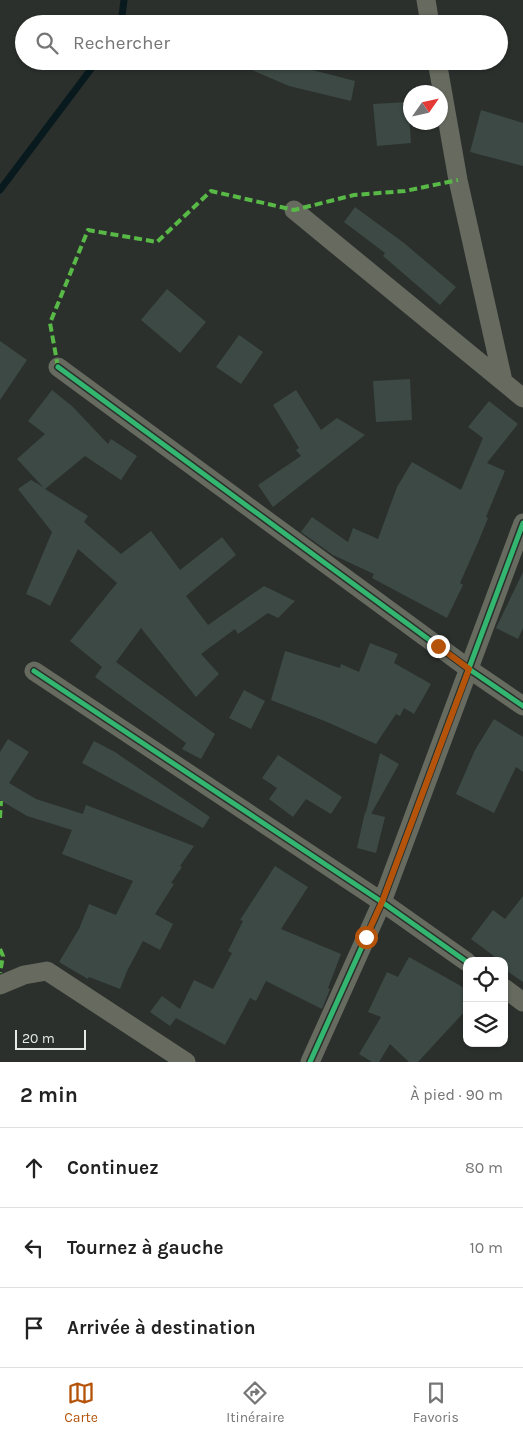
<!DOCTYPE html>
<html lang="fr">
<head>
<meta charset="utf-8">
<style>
	body { margin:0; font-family:Karla,sans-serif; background:#f6f6f6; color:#222 }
	.controls { position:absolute; right:15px; bottom:15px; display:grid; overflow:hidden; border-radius:10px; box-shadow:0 1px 4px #0004 }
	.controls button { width:45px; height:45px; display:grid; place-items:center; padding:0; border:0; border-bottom:1px solid #e0e0e0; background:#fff; color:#222; font:25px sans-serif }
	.compass { position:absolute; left:403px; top:85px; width:45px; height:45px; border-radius:50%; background:#fff; box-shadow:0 1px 4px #0004; rotate:56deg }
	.scale { position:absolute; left:15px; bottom:12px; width:71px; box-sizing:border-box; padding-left:5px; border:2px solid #e5eae6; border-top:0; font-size:14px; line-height:18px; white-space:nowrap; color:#e5eae6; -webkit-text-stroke:4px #2a312c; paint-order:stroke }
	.stop { position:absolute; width:15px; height:15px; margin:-11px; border:4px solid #b45309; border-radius:50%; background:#fff }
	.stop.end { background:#b45309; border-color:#fff; box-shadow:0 1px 5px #0008 }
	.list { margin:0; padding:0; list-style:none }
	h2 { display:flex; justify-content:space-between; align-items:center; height:65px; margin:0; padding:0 20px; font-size:21px }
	h2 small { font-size:16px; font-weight:400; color:#767676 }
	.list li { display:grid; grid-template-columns:32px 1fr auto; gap:15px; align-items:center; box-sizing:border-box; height:80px; padding:0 20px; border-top:1px solid #e0e0e0 }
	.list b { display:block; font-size:19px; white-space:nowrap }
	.list em { font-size:16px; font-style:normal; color:#767676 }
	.icon { flex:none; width:28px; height:28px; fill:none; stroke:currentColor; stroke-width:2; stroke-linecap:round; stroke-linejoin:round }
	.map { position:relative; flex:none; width:523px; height:1062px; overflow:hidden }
	.search { position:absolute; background:#fff; box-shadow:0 1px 4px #0004; left:15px; right:15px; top:15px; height:55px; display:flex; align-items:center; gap:12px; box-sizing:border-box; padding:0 18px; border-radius:28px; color:#767676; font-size:19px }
	.sheet { height:305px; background:#fff }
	nav { display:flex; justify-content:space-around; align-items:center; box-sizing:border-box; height:70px; border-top:1px solid #e0e0e0; background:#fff; font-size:14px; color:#767676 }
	nav a { display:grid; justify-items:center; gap:2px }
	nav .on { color:#b45309 }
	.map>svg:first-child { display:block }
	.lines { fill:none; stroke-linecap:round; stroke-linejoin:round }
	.stream { stroke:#081a1d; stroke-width:7 }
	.building { fill:#3c4945 }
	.minor { stroke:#666a5f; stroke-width:19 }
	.quiet { stroke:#58b947; stroke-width:4; stroke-dasharray:8 4; stroke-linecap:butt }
	.cycleway-casing { stroke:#2a312c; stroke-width:8 }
	.cycleway { stroke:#33b770; stroke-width:5 }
	.route { stroke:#b45309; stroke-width:6 }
</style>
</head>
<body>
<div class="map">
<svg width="523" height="1062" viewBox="0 0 523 1062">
	<rect width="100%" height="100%" fill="#2b302d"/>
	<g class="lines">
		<path class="stream" d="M121,24L124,0
			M0,190L97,61"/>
	</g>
	<path class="building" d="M231,61H299L297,66L355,81L351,101L289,86Z
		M408,102L411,143L377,146L373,104Z
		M481,110L523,123V166L470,152Z
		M355,207L404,243L456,287L440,305L383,256L385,253L344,222Z
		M167,289L206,322L180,353L141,320Z
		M239,335L263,352L241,384L216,367Z
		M0,341L27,360L0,400Z
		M410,379L412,420L376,422L373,381Z
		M52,390L72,406L108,444L111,439L137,456L121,480L85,456L45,489L88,516L84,522L121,554L151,531L180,570L222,537L236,555L186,596L208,625L264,586L295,601L278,618L268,613L238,634L235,629L201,654L219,674L196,697L141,628L116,662L215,734L201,759L182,749L186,743L95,677L102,667L70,641L117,583L78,549L50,606L40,600L26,594L52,532L18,489L31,480L43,487L17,459L45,434L28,421Z
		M296,390L321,430L337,418L365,435L273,507L258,485L301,456L296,450L299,448L273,405Z
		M489,401L518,424L487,463L505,471L486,517L488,518L479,540L460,583L463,585L447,618L372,578L374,574L333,555L301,532L312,517L348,542L353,528L378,539L397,487L412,462L461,490L483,438L468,427Z
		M523,572V628L518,639L496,628Z
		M370,643L398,654L394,663L431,684L414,714L404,708L400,716L396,714L376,744L327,722L271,700L285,651L340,668L341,664L359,672Z
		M244,690L265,701L251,729L229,718Z
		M494,719L523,737V772L516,767L494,813L456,794L475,750Z
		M8,739L29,752L9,783L36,799L83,814L86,805L194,846L180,866L182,867L171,883L174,884L155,914L173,924L160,950L143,941L127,971L120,989L89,977L88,979L59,962L79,929L89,904L116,915L133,881L62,854L72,830L27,816L0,800V752Z
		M94,741L115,752L210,817L203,828L82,763Z
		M380,753L399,764L371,814L366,812Z
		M278,755L342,797L331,814L306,799L293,817L269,799L277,788L262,778Z
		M365,812L385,817L376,853L357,848Z
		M275,866L308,887L281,929L341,954L328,988L330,989L322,1009L266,981L256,1001L250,998L225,1045L176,1018L170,1026L150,1012L162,996L180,1009L194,980L213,989L232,953L228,951L243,921L240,920Z
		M523,896V982L504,969V961H496L492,958L494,956L471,939L493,910L505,919Z
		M409,957L461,986L467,991V1009L418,1062H409L390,1044L379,1062H372L359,1054L381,1017L368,1012L387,972L398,977Z"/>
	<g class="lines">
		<path class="minor" d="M426,0L430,24
			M437,61L458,180L503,381
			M294,210L523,398
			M58,367L469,669L523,706
			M34,671L382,902L467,962
			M0,985L24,975L47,971L186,1062
			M504,988L523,1002
			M310,1062L382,902L523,523"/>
		<path class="quiet" d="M58,367L50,323L88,230L157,242L211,191L294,210L354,195L405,191L458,180
			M0,818L1,801
			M0,949L3,956L0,973"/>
		<g class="cycleway-casing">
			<path id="cycleway" d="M58,367L469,669L523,706
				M34,671L382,902L467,962
				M310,1062L382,902L523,523"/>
		</g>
		<use href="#cycleway" class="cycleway"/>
	</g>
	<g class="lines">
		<path class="route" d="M366,937L382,902L469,669L438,646"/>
	</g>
</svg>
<div class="controls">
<button><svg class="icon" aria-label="locate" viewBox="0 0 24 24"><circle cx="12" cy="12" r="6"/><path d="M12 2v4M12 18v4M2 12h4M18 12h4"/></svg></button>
<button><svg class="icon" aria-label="layers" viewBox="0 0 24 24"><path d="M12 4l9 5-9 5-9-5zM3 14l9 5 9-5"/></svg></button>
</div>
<svg class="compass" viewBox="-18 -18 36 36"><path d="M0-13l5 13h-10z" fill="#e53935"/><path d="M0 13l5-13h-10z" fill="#767676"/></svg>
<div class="scale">20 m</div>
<div class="stop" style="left:366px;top:937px"></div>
<div class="stop end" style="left:438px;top:646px"></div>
<div class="search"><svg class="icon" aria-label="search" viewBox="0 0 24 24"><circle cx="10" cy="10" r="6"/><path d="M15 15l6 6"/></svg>Rechercher</div>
</div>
<section class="sheet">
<h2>2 min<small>À pied · 90 m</small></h2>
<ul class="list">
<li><svg class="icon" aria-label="ahead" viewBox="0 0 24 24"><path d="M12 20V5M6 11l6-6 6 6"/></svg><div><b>Continuez</b></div><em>80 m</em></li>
<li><svg class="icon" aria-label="left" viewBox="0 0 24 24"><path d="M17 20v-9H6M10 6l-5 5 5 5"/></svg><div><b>Tournez à gauche</b></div><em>10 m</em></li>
<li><svg class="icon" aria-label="arrive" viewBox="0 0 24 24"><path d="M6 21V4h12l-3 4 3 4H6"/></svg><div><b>Arrivée à destination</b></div></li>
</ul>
</section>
<nav>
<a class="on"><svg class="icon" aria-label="map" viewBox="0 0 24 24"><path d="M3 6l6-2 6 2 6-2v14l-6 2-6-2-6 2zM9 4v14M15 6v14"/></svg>Carte</a>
<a><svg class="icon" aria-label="directions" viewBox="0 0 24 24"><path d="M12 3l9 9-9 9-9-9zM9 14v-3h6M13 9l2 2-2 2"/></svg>Itinéraire</a>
<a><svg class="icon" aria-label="saved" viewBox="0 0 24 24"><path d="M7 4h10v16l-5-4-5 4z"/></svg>Favoris</a>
</nav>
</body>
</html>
